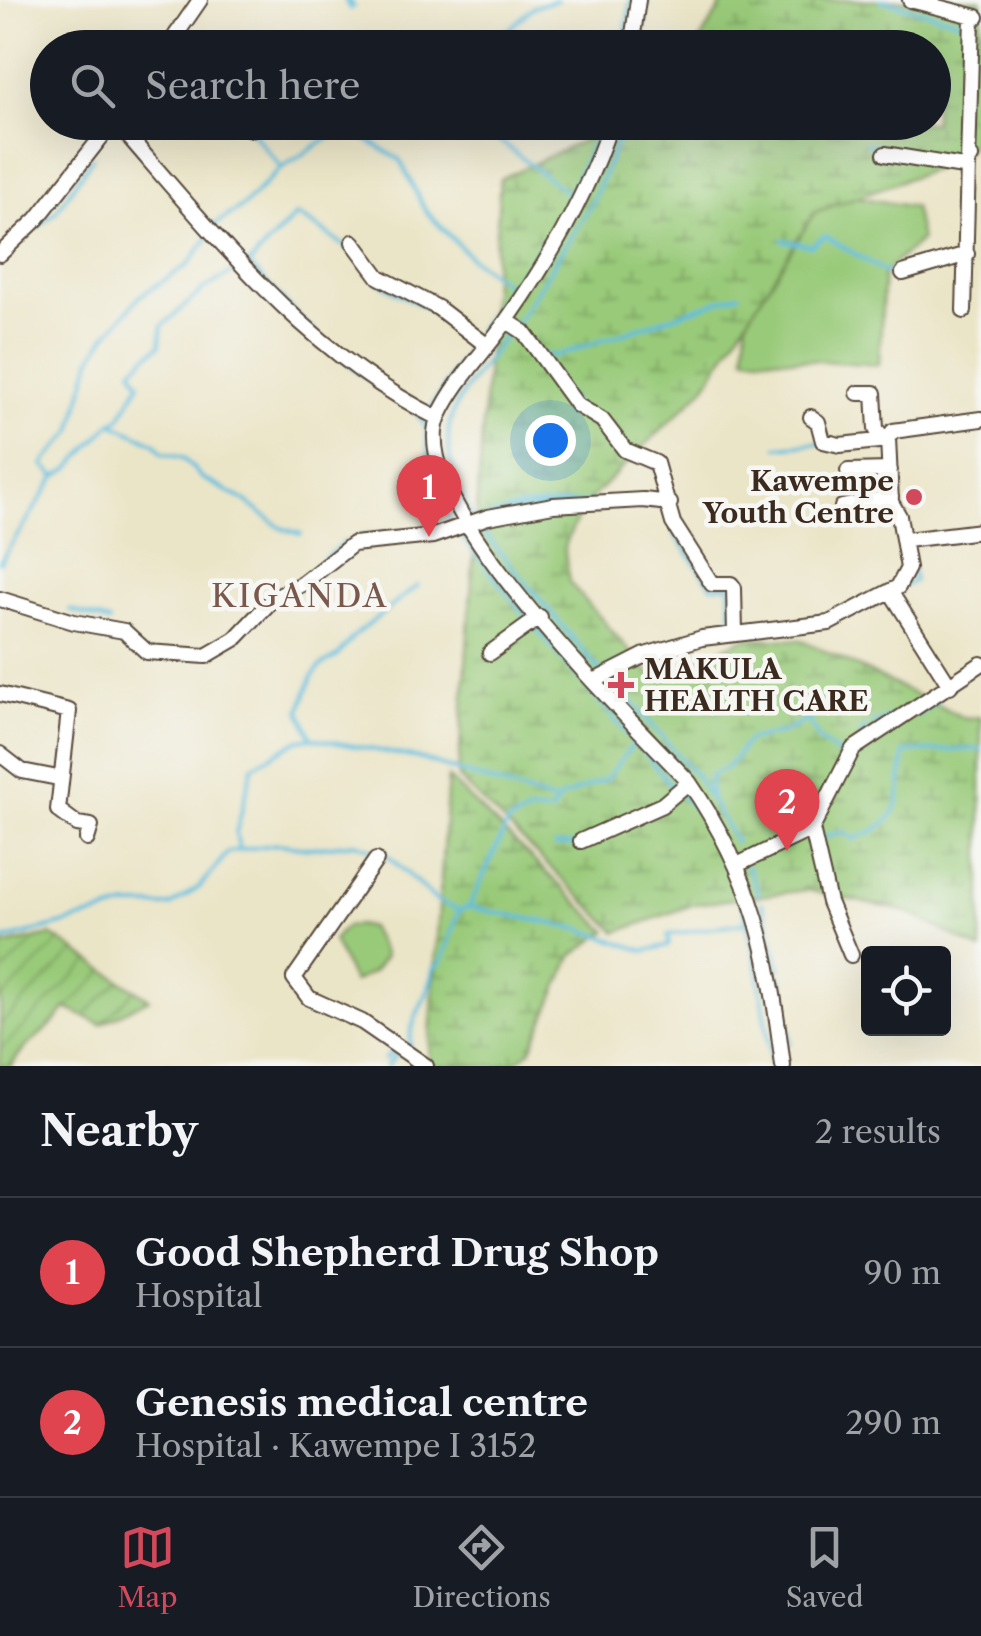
<!DOCTYPE html>
<html lang="en">
<head>
<meta charset="utf-8">
<style>
	body { margin:0; font-family:"Libre Caslon Text",serif; background:#20242c; color:#f1f3f6 }
	.controls { position:absolute; right:30px; bottom:30px; display:grid; overflow:hidden; border-radius:10px; box-shadow:0 10px 40px #0002 }
	.controls button { width:90px; height:90px; display:grid; place-items:center; padding:0; border:0; border-bottom:2px solid #363941; background:#171b24; color:#f1f3f6; font:50px sans-serif }
	.you { position:absolute; left:550px; top:440px; width:35px; height:35px; margin:-25px; border:8px solid #fff; border-radius:50%; background:#1a73e8; box-shadow:0 0 0 15px #1a73e833 }
	.badge { display:grid; place-items:center; width:65px; height:65px; border-radius:50%; background:#d1495b; color:#fff; font-size:32px; font-weight:700 }
	.pin { position:absolute; translate:-50% -82px; filter:drop-shadow(0 2px 5px #0008) }
	.pin::after { content:''; position:absolute; top:52px; width:35px; height:30px; background:inherit; clip-path:polygon(0 0,100% 0,50% 100%) }
	.list { margin:0; padding:0; list-style:none }
	h2 { display:flex; justify-content:space-between; align-items:center; height:130px; margin:0; padding:0 40px; font-size:42px }
	h2 small { font-size:32px; font-weight:400; color:#9ea1a6 }
	.list li { display:grid; grid-template-columns:65px 1fr auto; gap:30px; align-items:center; box-sizing:border-box; height:150px; padding:0 40px; border-top:2px solid #363941 }
	.list b { display:block; font-size:38px; white-space:nowrap }
	.list p { margin:0; font-size:32px; white-space:nowrap; color:#9ea1a6 }
	.list em { font-size:32px; font-style:normal; color:#9ea1a6 }
	.icon { flex:none; width:55px; height:55px; fill:none; stroke:currentColor; stroke-width:2; stroke-linecap:round; stroke-linejoin:round }
	.map { position:relative; flex:none; width:981px; height:1066px; overflow:hidden }
	.search { position:absolute; background:#171b24; box-shadow:0 10px 40px #0002; left:30px; right:30px; top:30px; height:110px; display:flex; align-items:center; gap:25px; box-sizing:border-box; padding:0 35px; border-radius:55px; color:#9ea1a6; font-size:38px }
	.sheet { height:430px; background:#171b24 }
	nav { display:flex; justify-content:space-around; align-items:center; box-sizing:border-box; height:140px; border-top:2px solid #363941; background:#171b24; font-size:28px; color:#9ea1a6 }
	nav a { display:grid; justify-items:center; gap:5px }
	nav .on { color:#d1495b }
	.map>svg:first-child { display:block }
	.grass { fill:#99ca79; stroke:#6a7a4c; stroke-width:2.5 }
	.wetland { fill:url(#wetland-marsh); stroke:#6a7a4c; stroke-width:2.5 }
	.garden { fill:url(#garden-furrows); stroke:#6a7a4c; stroke-width:2.5 }
	.lines { fill:none; stroke-linecap:round; stroke-linejoin:round }
	.stream { stroke:#60bede; stroke-width:4 }
	.minor-casing { stroke:#554638; stroke-width:18 }
	.minor { stroke:#fff; stroke-width:14 }
	.poi-dot { fill:#d1495b; stroke:#f6f6f2; stroke-width:4 }
	.labels { text-anchor:middle; dominant-baseline:central; stroke-width:9; stroke-linejoin:round; paint-order:stroke }
	.poi-label { font-size:28px; font-weight:bold; fill:#3b2a1e; stroke:#f6f6f2; text-anchor:end }
	.quarter-label { font-size:32px; letter-spacing:2.5px; fill:#7b584c; stroke:#f6f6f2 }
</style>
</head>
<body>
<div class="map">
<svg width="981" height="1066" viewBox="0 0 981 1066">
	<defs>
		<pattern id="wetland-marsh" width="20" height="14" patternUnits="userSpaceOnUse" patternTransform="scale(2.5)"><rect width="20" height="14" fill="#99ca79"/><path d="M1 5h8M5 5V1M11 12h8M15 12V8" fill="none" stroke="#7ea463"/></pattern>
		<pattern id="garden-furrows" width="10" height="10" patternUnits="userSpaceOnUse" patternTransform="scale(2.5)"><rect width="10" height="10" fill="#99ca79"/><path d="M-1 1l2-2M0 10L10 0M9 11l2-2" fill="none" stroke="#7ea463"/></pattern>
	</defs>
	<rect width="100%" height="100%" fill="#f6f6f2"/>
	<filter id="ink" filterUnits="userSpaceOnUse"><feTurbulence type="fractalNoise" baseFrequency=".01" numOctaves="2"/><feDisplacementMap in="SourceGraphic" scale="20" xChannelSelector="R" yChannelSelector="G"/><feConvolveMatrix kernelMatrix="1 2 1 2 8 2 1 2 1" color-interpolation-filters="sRGB"/></filter>
	<filter id="wash" filterUnits="userSpaceOnUse"><feTurbulence type="fractalNoise" baseFrequency=".0048" numOctaves="4" result="noise"/><feDisplacementMap in="SourceGraphic" scale="40" xChannelSelector="R" yChannelSelector="G"/><feGaussianBlur stdDeviation="2.25" result="paint"/><feColorMatrix in="noise" values="0 0 0 0 0 0 0 0 0 0 0 0 0 0 0 0 0 1.4 0 .05"/><feComposite in="paint" operator="in"/></filter>
	<g filter="url(#wash)">
		<rect width="100%" height="100%" fill="#ebe5c8"/>
		<path class="grass" d="M780,183L914,207L921,240L884,272L879,365L745,356L751,236Z
			M357,925L370,927L385,956L373,972L353,982L333,940L345,927Z"/>
		<path class="wetland" d="M725,0H981V136L956,161L815,212L704,388L584,505L564,546L569,582L656,681L745,638L802,640L966,719L981,717V950L907,912L807,890L695,904L617,932L458,778L500,179L621,123L934,122V48L696,47Z
			M448,778L607,931L572,956L530,1051L510,1066H428Z"/>
		<path class="garden" d="M51,935L149,999L101,1024L66,1008C49,1033 27,1039 11,1066H0V946Z"/>
		<g class="lines">
			<path class="stream" d="M345,0L350,9
				M350,0L354,7
				M881,0L967,23
				M960,5L981,11
				M488,48L533,7L557,0
				M623,48L631,0
				M640,48L648,0
				M468,122L492,135L570,195
				M351,124L354,132L400,160L425,210L472,259L515,290
				M252,132L280,166
				M867,144L887,148
				M296,215C320,228 339,241 360,258C369,265 372,276 380,282C410,305 450,309 471,344L430,410C356,386 300,319 249,264Z
				M214,225L243,206L281,168L354,122
				M38,227L55,213L93,157
				M782,240L811,246L825,236L885,272L900,274
				M517,322L591,205L625,122
				M510,329C543,346 549,377 572,403C587,420 607,426 617,448L650,458L661,477L662,498L520,507L474,522C426,418 449,413 510,329Z
				M477,332L554,228L602,122
				M547,354L556,356L739,294
				M417,414L426,426L432,483L452,525
				M111,423L119,419L140,383L132,369L160,345L162,326L204,289L240,268
				M777,447L821,443
				M56,477L43,464L72,432L91,360L105,337L140,296L188,265L209,237
				M596,505H667L675,534L712,586L730,585L732,626L676,640L601,672L479,527L518,512Z
				M459,533L528,619
				M364,536L409,532
				M322,561L345,542
				M0,562L56,476L69,469L111,423L155,443L162,453L183,458L202,478L244,500L281,528L301,534
				M905,585L914,581L913,570
				M70,610L109,622
				M534,626L675,789
				M612,679L697,777L736,842
				M917,715L937,701
				M808,720L820,741L842,756
				M872,724L890,717
				M860,735L865,728
				M312,738L418,758L557,803
				M710,795V775L728,767L748,740L784,732L826,710
				M681,796C744,844 763,993 772,1066
				M819,837L845,832L853,839C905,823 898,801 904,752L981,749
				M555,846L580,844
				M239,849L236,833L253,766L299,740L312,738L300,711L312,677L322,665L338,656L353,637L417,586
				M747,866L759,894
				M762,903L780,969
				M469,907L580,929L645,951L669,945L668,935L747,922
				M0,941L128,906H170L201,886L228,852L277,844L310,848L356,843L387,855L437,901L459,910
				M782,978L786,1006
				M787,1016L788,1028
				M789,1030L790,1043
				M410,1051C408,1014 430,1001 433,969L442,961L459,910L469,907L508,823L529,812H551L560,798L606,779L636,741
				M385,1059L395,1048
				M387,1066L399,1051"/>
		</g>
	</g>
	<g filter="url(#ink)">
		<g class="lines">
			<g class="minor-casing">
				<path id="minor" d="M910,0L977,17
					M177,33L190,48
					M167,48L200,0
					M631,48L638,0
					M116,122C212,232 306,353 438,418
					M245,122L251,129
					M611,122C588,193 552,256 509,317C487,350 456,379 439,416C401,501 632,720 689,782C755,879 769,952 783,1066
					M885,154L963,167L971,157
					M353,242L379,277L438,308L485,344
					M0,254L37,219L113,122
					M903,273L967,254
					M964,311L972,17
					M507,321L524,332L577,405L602,420L625,450L656,463L673,523L712,584H731L734,588L735,633
					M858,393H874L876,429L884,441
					M811,417L818,422L823,441L840,445L888,440
					M848,471L890,470
					M842,507L891,497
					M906,540L981,531
					M890,591L950,686
					M0,599L74,622L124,631L147,652L206,656L235,639L273,599L302,584L353,544L433,536L488,517L553,505L643,500L670,503
					M490,653L540,617
					M596,680L645,655L702,638L829,623L898,587L908,568L899,516L891,502L888,438L893,431L981,419
					M0,694L69,711L58,810L77,824L91,826L87,839
					M0,754L22,771L58,778
					M812,829L829,902L851,955
					M581,841L662,805L689,782
					M376,860L294,978L309,998L362,1022L426,1066
					M739,864L812,829L853,749L981,664"/>
			</g>
			<use href="#minor" class="minor"/>
		</g>
	</g>
	<g class="poi-dot">
		<circle cx="914" cy="497" r="10"/>
		<path d="M616 670h10v10h10v10h-10v10h-10v-10h-10v-10h10z"/>
	</g>
	<g class="labels">
		<g class="poi-label">
			<text x="894" y="481">Kawempe<tspan x="894" dy="32">Youth Centre</tspan></text>
			<text x="644" y="669" text-anchor="start">MAKULA<tspan x="644" dy="32">HEALTH CARE</tspan></text>
		</g>
		<g class="quarter-label">
			<text x="300" y="595">KIGANDA</text>
		</g>
	</g>
</svg>
<div class="controls">
<button><svg class="icon" aria-label="locate" viewBox="0 0 24 24"><circle cx="12" cy="12" r="6"/><path d="M12 2v4M12 18v4M2 12h4M18 12h4"/></svg></button>
</div>
<div class="you"></div>
<div class="pin badge" style="left:429px;top:537px;background:#e0444e">1</div>
<div class="pin badge" style="left:787px;top:851px;background:#e0444e">2</div>
<div class="search"><svg class="icon" aria-label="search" viewBox="0 0 24 24"><circle cx="10" cy="10" r="6"/><path d="M15 15l6 6"/></svg>Search here</div>
</div>
<section class="sheet">
<h2>Nearby<small>2 results</small></h2>
<ul class="list">
<li><span class="badge" style="background:#e0444e">1</span><div><b>Good Shepherd Drug Shop</b><p>Hospital</p></div><em>90 m</em></li>
<li><span class="badge" style="background:#e0444e">2</span><div><b>Genesis medical centre</b><p>Hospital · Kawempe I 3152</p></div><em>290 m</em></li>
</ul>
</section>
<nav>
<a class="on"><svg class="icon" aria-label="map" viewBox="0 0 24 24"><path d="M3 6l6-2 6 2 6-2v14l-6 2-6-2-6 2zM9 4v14M15 6v14"/></svg>Map</a>
<a><svg class="icon" aria-label="directions" viewBox="0 0 24 24"><path d="M12 3l9 9-9 9-9-9zM9 14v-3h6M13 9l2 2-2 2"/></svg>Directions</a>
<a><svg class="icon" aria-label="saved" viewBox="0 0 24 24"><path d="M7 4h10v16l-5-4-5 4z"/></svg>Saved</a>
</nav>
</body>
</html>
